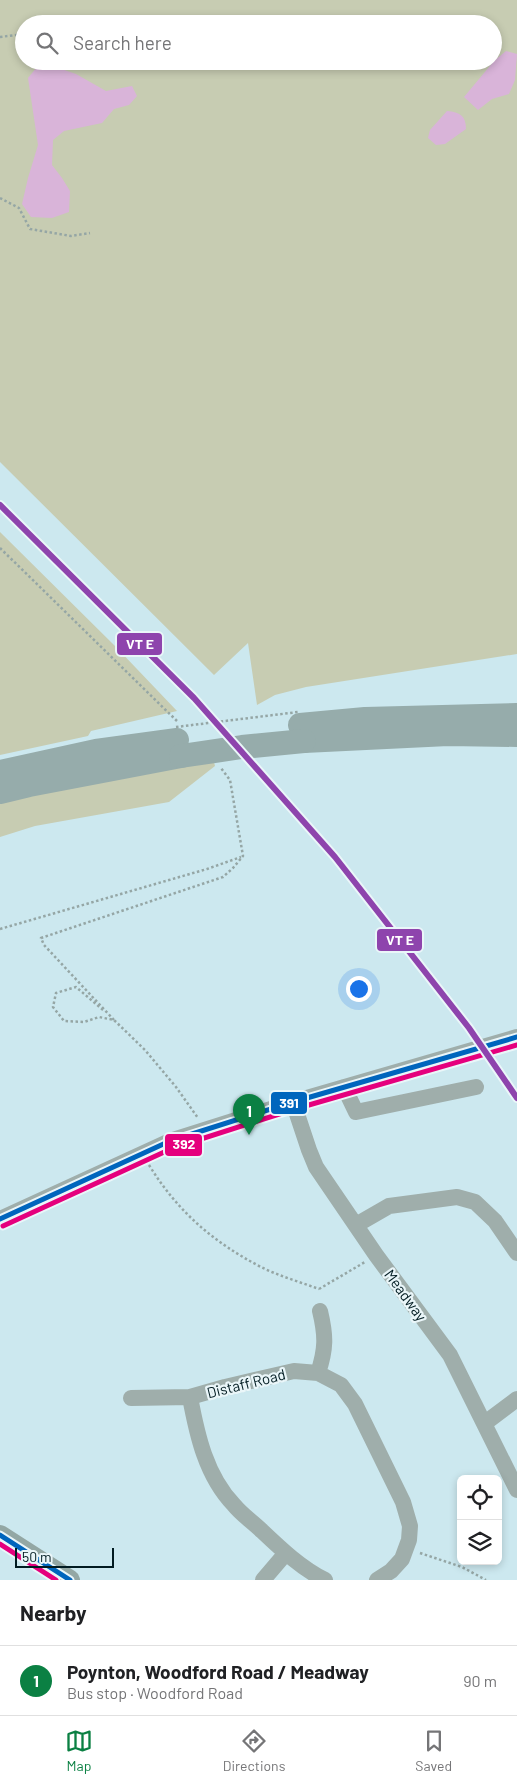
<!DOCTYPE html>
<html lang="en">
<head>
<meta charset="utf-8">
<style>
	body { margin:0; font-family:Barlow,sans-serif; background:#f2f2f2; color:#202124 }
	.controls { position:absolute; right:15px; bottom:15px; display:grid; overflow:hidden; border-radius:8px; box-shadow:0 2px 8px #0003 }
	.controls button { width:45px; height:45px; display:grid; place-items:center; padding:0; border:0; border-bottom:1px solid #e0e0e0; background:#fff; color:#202124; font:25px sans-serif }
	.scale { position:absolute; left:15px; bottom:12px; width:99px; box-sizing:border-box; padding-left:5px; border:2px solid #011b21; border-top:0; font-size:14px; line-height:18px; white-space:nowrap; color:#011b21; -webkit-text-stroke:4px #eaf6f9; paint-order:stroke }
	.you { position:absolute; left:358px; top:988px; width:18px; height:18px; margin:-12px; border:4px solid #fff; border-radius:50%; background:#1a73e8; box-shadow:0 0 0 8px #1a73e833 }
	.badge { display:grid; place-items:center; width:32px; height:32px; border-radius:50%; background:#0b8043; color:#fff; font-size:16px; font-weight:700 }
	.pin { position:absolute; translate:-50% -41px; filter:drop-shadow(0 1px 2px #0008) }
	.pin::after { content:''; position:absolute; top:26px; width:18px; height:15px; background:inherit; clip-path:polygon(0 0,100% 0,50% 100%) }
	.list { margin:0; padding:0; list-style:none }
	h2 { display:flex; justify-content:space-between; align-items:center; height:65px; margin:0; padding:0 20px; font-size:21px }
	h2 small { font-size:16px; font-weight:400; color:#757577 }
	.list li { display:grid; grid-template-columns:32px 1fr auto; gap:15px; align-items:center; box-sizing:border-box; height:70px; padding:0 20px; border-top:1px solid #e0e0e0 }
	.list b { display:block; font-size:19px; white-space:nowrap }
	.list p { margin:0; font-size:16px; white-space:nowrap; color:#757577 }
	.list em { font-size:16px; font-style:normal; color:#757577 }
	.icon { flex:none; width:28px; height:28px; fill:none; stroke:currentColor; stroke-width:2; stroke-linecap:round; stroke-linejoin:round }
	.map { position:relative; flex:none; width:517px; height:1580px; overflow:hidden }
	.search { position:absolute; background:#fff; box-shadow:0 2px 8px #0003; left:15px; right:15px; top:15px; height:55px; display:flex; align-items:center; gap:12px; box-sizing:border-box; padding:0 18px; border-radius:28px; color:#757577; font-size:19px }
	.sheet { height:135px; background:#fff }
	nav { display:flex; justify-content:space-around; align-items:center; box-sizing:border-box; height:70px; border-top:1px solid #e0e0e0; background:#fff; font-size:14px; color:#757577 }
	nav a { display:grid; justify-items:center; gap:2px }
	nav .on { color:#0b8043 }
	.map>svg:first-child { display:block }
	.green { fill:#c7ccb2; fill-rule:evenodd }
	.water { fill:#d9b4d9 }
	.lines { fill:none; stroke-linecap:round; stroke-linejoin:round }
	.path { stroke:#95a6a5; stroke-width:2.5; stroke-dasharray:2.5 2.5; stroke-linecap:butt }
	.minor { stroke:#9faeab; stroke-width:16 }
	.major { stroke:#93a7a4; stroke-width:20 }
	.highway { stroke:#96acab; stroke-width:24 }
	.path-bridge { stroke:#95a6a5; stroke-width:2.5; stroke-dasharray:2.5 2.5; stroke-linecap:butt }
	.highway-bridge { stroke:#96acab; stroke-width:24 }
	.bus-1-casing { stroke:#eaf6f9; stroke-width:9 }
	.bus-2-casing { stroke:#eaf6f9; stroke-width:9 }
	.bus-1 { stroke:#0065bd; stroke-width:5 }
	.bus-2 { stroke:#e5007d; stroke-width:5 }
	.rail-1-casing { stroke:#eaf6f9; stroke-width:10 }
	.rail-1 { stroke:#8e44ad; stroke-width:6 }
	.labels { text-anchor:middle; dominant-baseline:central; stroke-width:4.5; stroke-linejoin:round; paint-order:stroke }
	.street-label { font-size:15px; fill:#011b21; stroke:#eaf6f9 }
	.line-badge { stroke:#eaf6f9; stroke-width:2 }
	.badge-label { font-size:14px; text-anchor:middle; font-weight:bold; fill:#fff }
</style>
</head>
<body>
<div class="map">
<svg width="517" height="1580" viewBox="0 0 517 1580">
	<rect width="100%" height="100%" fill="#cce8ef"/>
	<path class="green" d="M0,0H517V654L306,687L275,695L257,705L248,643L214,675L0,462ZM24,24H493V61H24Z
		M0,532L116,647L177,711L91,731L88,736L0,755Z
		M214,762L215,766L169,802L35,826L0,837V800L63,785Z"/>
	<path class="water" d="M506,51L517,54L515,80L509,94L492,99L478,110L464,97L494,61Z
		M41,62L76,74L106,91L132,86L137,96L129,105L114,109L102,123L64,131L53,140L52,165L62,178L70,191L69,212L52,218L31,217L22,204L28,178L38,145L28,78Z
		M447,111C460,112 466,116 466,129L445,144L436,145L428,138L430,130Z"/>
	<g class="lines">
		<path class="path" d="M0,37L24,34
			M0,198L19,208L30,229L71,236L90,233
			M0,548L178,722
			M0,929L207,869L241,857
			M103,1010L76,987L56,993L53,1007L64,1021L84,1022L99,1017L114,1020L145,1050L176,1087L198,1118
			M114,1020L44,945L41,938L223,877L233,868L243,856L230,780L221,768
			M149,1165C178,1212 213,1242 261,1267C279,1276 300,1282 319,1289
			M319,1289L365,1262
			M420,1553L462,1567L486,1580"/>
		<path class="minor" d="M344,1087L356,1112L476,1087
			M293,1102L309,1150L316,1167L376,1255L450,1355L517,1490
			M0,1219L170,1141L293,1102L517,1037
			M356,1225L389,1206L457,1197L475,1202L495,1221L517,1253
			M318,1373C326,1349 326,1336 320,1311
			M190,1397C197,1435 206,1476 234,1505C242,1515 253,1522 262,1531C281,1549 301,1568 325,1580
			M131,1398L190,1397L225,1387L294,1371L318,1373L341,1385L355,1404L403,1502L410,1526L409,1540L402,1559L391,1571L377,1580
			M485,1423L517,1399
			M263,1580L286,1553"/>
		<path class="major" d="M0,1535L70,1580"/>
		<path class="highway" d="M300,725L365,719L517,715
			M304,741L448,734L517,735
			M0,772L96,751L177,740
			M0,792L29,785L181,756"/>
		<path class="path-bridge" d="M176,727L298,712"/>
		<path class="highway-bridge" d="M181,756L242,747L304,741"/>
		<g class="bus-1-casing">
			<path id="bus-1" d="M0,1219L170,1141L293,1102L517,1037
				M0,1535L70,1580"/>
		</g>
		<g class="bus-2-casing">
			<path id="bus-2" d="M3,1226L173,1148L295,1109L517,1045
				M0,1544L56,1580"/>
		</g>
		<use href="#bus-1" class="bus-1"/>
		<use href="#bus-2" class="bus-2"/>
		<g class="rail-1-casing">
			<path id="rail-1" d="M0,505L194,698L335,857L469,1028L517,1098"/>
		</g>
		<use href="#rail-1" class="rail-1"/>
	</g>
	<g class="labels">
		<g class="street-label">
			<text transform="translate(406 1295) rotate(54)">Meadway</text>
			<text transform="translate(246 1383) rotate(-14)">Distaff Road</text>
		</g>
	</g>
	<g class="line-badge">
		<rect x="116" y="632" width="47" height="24" rx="5" fill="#8e44ad"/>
		<rect x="376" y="928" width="47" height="24" rx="5" fill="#8e44ad"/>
		<rect x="270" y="1091" width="38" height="24" rx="5" fill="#0065bd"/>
		<rect x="164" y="1133" width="39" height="24" rx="5" fill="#e5007d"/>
	</g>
	<g class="badge-label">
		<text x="140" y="649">VT E</text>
		<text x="400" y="945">VT E</text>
		<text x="289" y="1108">391</text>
		<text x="184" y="1149">392</text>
	</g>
</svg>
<div class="controls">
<button><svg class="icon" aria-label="locate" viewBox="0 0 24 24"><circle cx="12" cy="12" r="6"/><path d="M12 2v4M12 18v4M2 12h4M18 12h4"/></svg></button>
<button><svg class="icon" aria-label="layers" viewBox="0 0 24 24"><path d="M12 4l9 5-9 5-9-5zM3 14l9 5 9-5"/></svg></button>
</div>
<div class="scale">50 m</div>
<div class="you"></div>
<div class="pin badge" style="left:249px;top:1135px">1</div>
<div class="search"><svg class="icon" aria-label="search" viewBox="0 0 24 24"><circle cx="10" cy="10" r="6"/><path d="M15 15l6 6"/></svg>Search here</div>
</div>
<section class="sheet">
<h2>Nearby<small></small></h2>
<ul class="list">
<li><span class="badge">1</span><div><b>Poynton, Woodford Road / Meadway</b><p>Bus stop · Woodford Road</p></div><em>90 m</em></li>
</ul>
</section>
<nav>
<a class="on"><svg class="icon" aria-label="map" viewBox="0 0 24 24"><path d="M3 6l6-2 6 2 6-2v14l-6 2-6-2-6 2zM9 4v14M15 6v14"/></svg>Map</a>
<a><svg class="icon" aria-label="directions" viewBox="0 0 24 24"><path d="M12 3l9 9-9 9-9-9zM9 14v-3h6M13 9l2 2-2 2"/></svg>Directions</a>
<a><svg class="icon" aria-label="saved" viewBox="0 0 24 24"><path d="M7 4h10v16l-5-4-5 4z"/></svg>Saved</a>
</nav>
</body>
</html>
